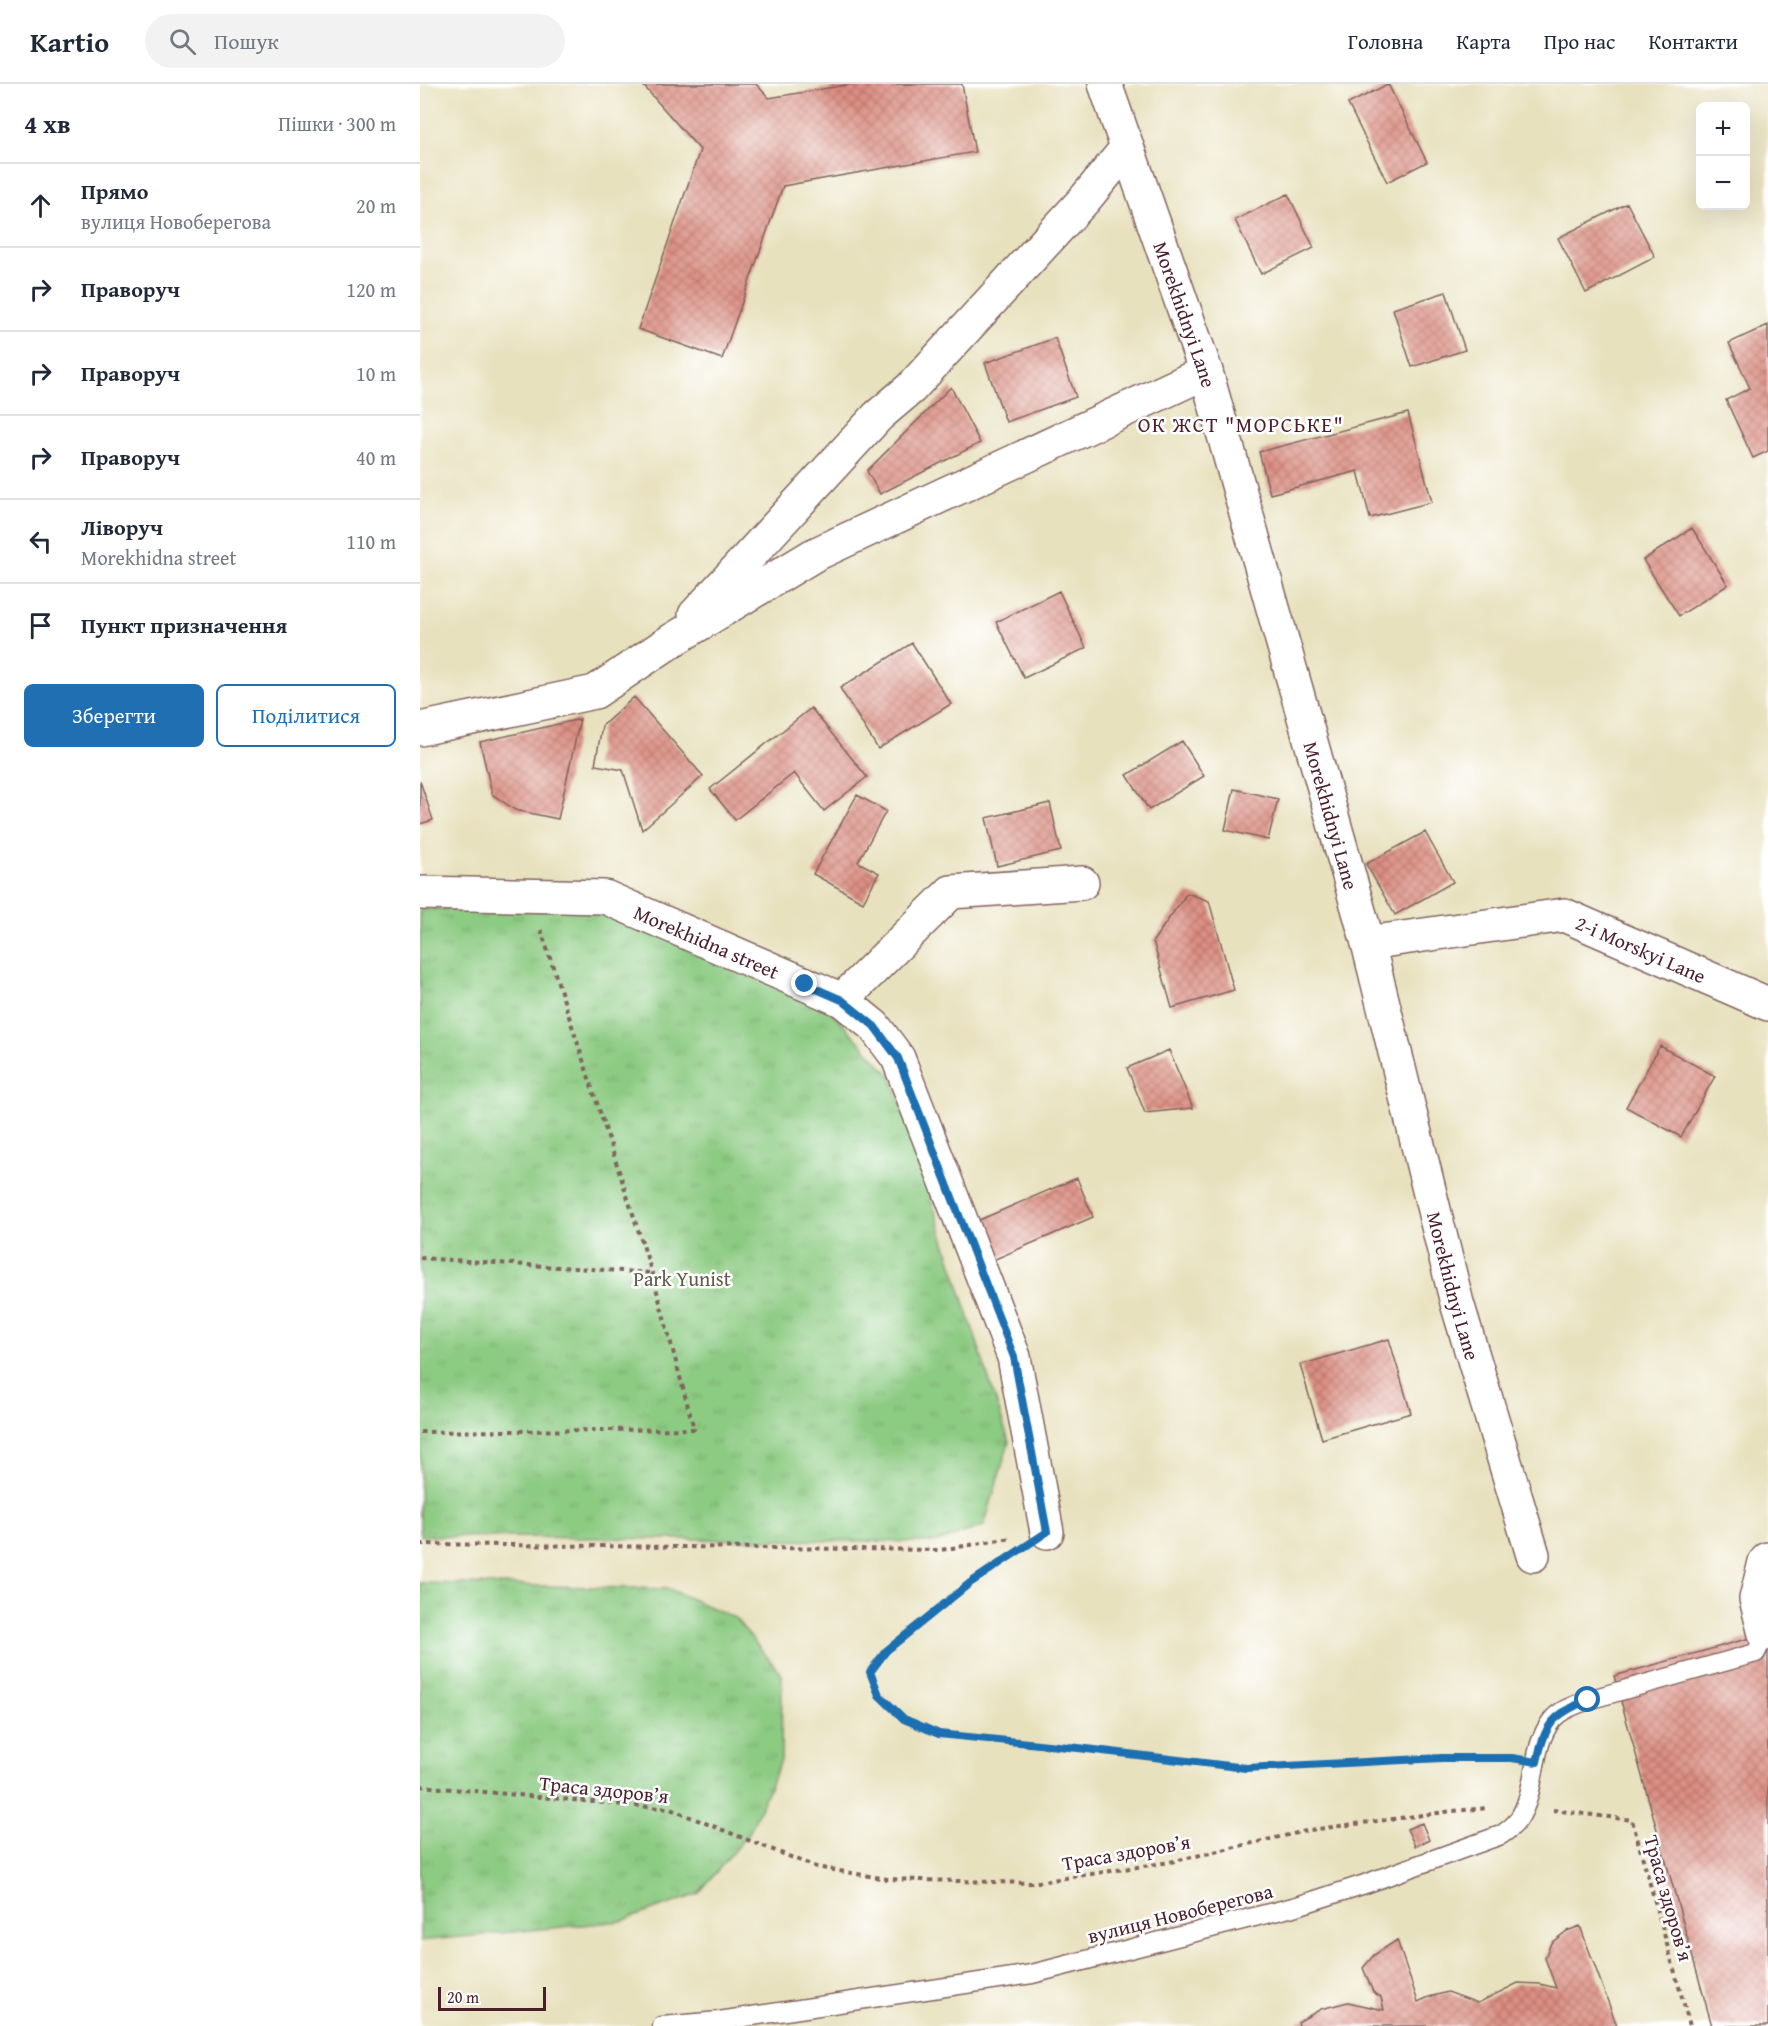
<!DOCTYPE html>
<html lang="uk">
<head>
<meta charset="utf-8">
<style>
	body { margin:0; font-family:"Gentium Book Plus",serif; background:#f2f2f3; color:#1f2937 }
	.controls { position:absolute; right:18px; top:18px; display:grid; overflow:hidden; border-radius:9px; box-shadow:0 6px 24px #0002 }
	.controls button { width:54px; height:54px; display:grid; place-items:center; padding:0; border:0; border-bottom:2px solid #e0e1e3; background:#fff; color:#1f2937; font:30px sans-serif }
	.scale { position:absolute; left:18px; bottom:15px; width:108px; box-sizing:border-box; padding-left:6px; border:3px solid #4a1f2b; border-top:0; font-size:16px; line-height:21px; white-space:nowrap; color:#4a1f2b; -webkit-text-stroke:4px #fff; paint-order:stroke }
	.stop { position:absolute; width:18px; height:18px; margin:-14px; border:4px solid #1f6fb2; border-radius:50%; background:#fff }
	.stop.end { background:#1f6fb2; border-color:#fff; box-shadow:0 2px 6px #0008 }
	.list { margin:0; padding:0; list-style:none }
	h2 { display:flex; justify-content:space-between; align-items:center; height:78px; margin:0; padding:0 24px; font-size:26px }
	h2 small { font-size:20px; font-weight:400; color:#747a83 }
	.list li { display:grid; grid-template-columns:39px 1fr auto; gap:18px; align-items:center; box-sizing:border-box; height:84px; padding:0 24px; border-top:2px solid #e0e1e3 }
	.list b { display:block; font-size:22px; white-space:nowrap }
	.list p { margin:0; font-size:20px; white-space:nowrap; color:#747a83 }
	.list em { font-size:20px; font-style:normal; color:#747a83 }
	.actions { display:flex; gap:12px; padding:18px 24px }
	.actions a { flex:1; padding:14px 0; border:2px solid #1f6fb2; border-radius:9px; text-align:center; font-size:21px; color:#1f6fb2 }
	.actions .main { background:#1f6fb2; color:#fff }
	.icon { flex:none; width:33px; height:33px; fill:none; stroke:currentColor; stroke-width:2; stroke-linecap:round; stroke-linejoin:round }
	.map { position:relative; flex:none; width:1348px; height:1942px; overflow:hidden }
	header { display:flex; align-items:center; gap:36px; box-sizing:border-box; height:84px; padding:0 30px; background:#fff; border-bottom:2px solid #e0e1e3 }
	header strong { font-size:28px }
	nav { display:flex; gap:33px; margin-inline-start:auto; font-size:21px }
	.search { width:420px; height:54px; background:#f2f2f3; display:flex; align-items:center; gap:15px; box-sizing:border-box; padding:0 21px; border-radius:33px; color:#747a83; font-size:22px }
	main { display:flex }
	aside { flex:1; background:#fff }
	.map>svg:first-child { display:block }
	.park { fill:url(#park-tufts); stroke:#6b7556; stroke-width:1.5 }
	.building { fill:url(#building-cross-hatch) }
	.lines { fill:none; stroke-linecap:round; stroke-linejoin:round }
	.lane-casing { stroke:#81635e; stroke-width:21 }
	.street-casing { stroke:#81635e; stroke-width:36 }
	.path { stroke:#81635e; stroke-width:4; stroke-dasharray:4.5 4.5; stroke-linecap:butt }
	.lane { stroke:#fff; stroke-width:18 }
	.street { stroke:#fff; stroke-width:33 }
	.route { stroke:#1f6fb2; stroke-width:8 }
	.labels { text-anchor:middle; dominant-baseline:central; stroke-width:5; stroke-linejoin:round; paint-order:stroke }
	.street-label { font-size:20px; fill:#4a1f2b; stroke:#fff }
	.park-label { font-size:20px; fill:#615b49; stroke:#fff }
	.neighbourhood-label { font-size:21px; letter-spacing:1.5px; fill:#4a1f2b; stroke:#fff }
</style>
</head>
<body>
<header>
<strong>Kartio</strong>
<div class="search"><svg class="icon" aria-label="search" viewBox="0 0 24 24"><circle cx="10" cy="10" r="6"/><path d="M15 15l6 6"/></svg>Пошук</div>
<nav><a>Головна</a><a>Карта</a><a>Про нас</a><a>Контакти</a></nav>
</header>
<main>
<aside>
<h2>4 хв<small>Пішки · 300 m</small></h2>
<ul class="list">
<li><svg class="icon" aria-label="ahead" viewBox="0 0 24 24"><path d="M12 20V5M6 11l6-6 6 6"/></svg><div><b>Прямо</b><p>вулиця Новоберегова</p></div><em>20 m</em></li>
<li><svg class="icon" aria-label="right" viewBox="0 0 24 24"><path d="M7 20v-9h11M14 6l5 5-5 5"/></svg><div><b>Праворуч</b></div><em>120 m</em></li>
<li><svg class="icon" aria-label="right" viewBox="0 0 24 24"><path d="M7 20v-9h11M14 6l5 5-5 5"/></svg><div><b>Праворуч</b></div><em>10 m</em></li>
<li><svg class="icon" aria-label="right" viewBox="0 0 24 24"><path d="M7 20v-9h11M14 6l5 5-5 5"/></svg><div><b>Праворуч</b></div><em>40 m</em></li>
<li><svg class="icon" aria-label="left" viewBox="0 0 24 24"><path d="M17 20v-9H6M10 6l-5 5 5 5"/></svg><div><b>Ліворуч</b><p>Morekhidna street</p></div><em>110 m</em></li>
<li><svg class="icon" aria-label="arrive" viewBox="0 0 24 24"><path d="M6 21V4h12l-3 4 3 4H6"/></svg><div><b>Пункт призначення</b></div></li>
</ul>
<div class="actions"><a class="main">Зберегти</a><a>Поділитися</a></div>
</aside>
<div class="map">
<svg width="1348" height="1942" viewBox="0 0 1348 1942">
	<defs>
		<pattern id="park-tufts" width="24" height="20" patternUnits="userSpaceOnUse" patternTransform="scale(1.5)"><rect width="24" height="20" fill="#8ccb82"/><path d="M3 7l-1-3M5 7V3M7 7l1-3M15 17l-1-3M17 17v-4M19 17l1-3" fill="none" stroke="#7aae70"/></pattern>
		<pattern id="building-cross-hatch" width="8" height="8" patternUnits="userSpaceOnUse" patternTransform="scale(1.5)"><rect width="8" height="8" fill="#dd8f83"/><path d="M0 0l8 8M0 8l8-8" fill="none" stroke="#b5746b"/></pattern>
	</defs>
	<rect width="100%" height="100%" fill="#fff"/>
	<filter id="ink" filterUnits="userSpaceOnUse"><feTurbulence type="fractalNoise" baseFrequency=".0167" numOctaves="2"/><feDisplacementMap in="SourceGraphic" scale="12" xChannelSelector="R" yChannelSelector="G"/><feConvolveMatrix kernelMatrix="1 2 1 2 8 2 1 2 1" color-interpolation-filters="sRGB"/></filter>
	<filter id="wash" filterUnits="userSpaceOnUse"><feTurbulence type="fractalNoise" baseFrequency=".008" numOctaves="4" result="noise"/><feDisplacementMap in="SourceGraphic" scale="24" xChannelSelector="R" yChannelSelector="G"/><feGaussianBlur stdDeviation="1.35" result="paint"/><feColorMatrix in="noise" values="0 0 0 0 0 0 0 0 0 0 0 0 0 0 0 0 0 1.4 0 .05"/><feComposite in="paint" operator="in"/></filter>
	<g filter="url(#wash)">
		<rect width="100%" height="100%" fill="#e8e1be"/>
		<path class="park" d="M182,824L403,919L472,993L589,1358L564,1442L517,1458L0,1452V825Z
			M0,1499L249,1505L315,1534L362,1591L361,1676L330,1747L278,1810L202,1837L0,1857Z"/>
		<g id="blocks">
			<path class="building" d="M222,0H336L349,14L432,0H542L555,68L363,102L302,275L218,245L280,66Z
				M968,0L1007,78L967,98L928,20Z
				M868,110L894,164L841,190L815,136Z
				M1207,119L1235,173L1166,209L1138,154Z
				M1026,208L1045,266L992,283L973,225Z
				M1348,241V367L1333,374L1306,316L1330,304L1309,259Z
				M635,254L656,313L586,338L565,279Z
				M531,303L560,359L460,410L447,387Z
				M988,329L1012,418L950,434L938,387L850,410L839,368Z
				M1272,444L1308,501L1259,532L1223,476Z
				M639,507L666,564L604,594L576,538Z
				M492,559L531,620L458,665L420,604Z
				M214,613L283,692L222,746L203,686L175,681L182,642Z
				M391,624L447,693L404,727L374,689L315,736L290,705Z
				M160,635L138,735L95,726L72,710L60,658Z
				M762,657L784,692L729,726L707,691Z
				M0,697L13,736L0,740Z
				M814,705L858,715L848,756L805,746Z
				M437,711L466,727L438,778L459,789L443,818L393,790Z
				M630,719L641,767L577,782L566,734Z
				M1005,748L1033,798L975,831L946,780Z
				M767,809L789,817L814,906L752,924L733,857Z
				M1240,962L1295,992L1261,1053L1206,1023Z
				M749,966L773,1024L725,1029L707,984Z
				M657,1094L673,1133L573,1176L557,1137Z
				M969,1255L991,1329L902,1355L880,1281Z
				M1348,1549V1942H1292L1194,1592Z
				M1002,1739L1009,1756L995,1762L987,1745Z
				M1160,1842L1197,1942H879L878,1938L901,1925L928,1918L964,1926L961,1913L953,1908L943,1884L954,1871L977,1856L998,1918L1009,1913L1028,1908L1058,1919L1098,1899L1120,1900L1136,1904L1125,1874L1131,1859L1147,1847Z"/>
		</g>
	</g>
	<g filter="url(#ink)">
		<use href="#blocks" fill-opacity="0" stroke="#81635e" stroke-width="1.5"/>
		<g class="lines">
			<g class="lane-casing">
				<path id="lane" d="M242,1942L299,1937L612,1890L877,1822L945,1800L1081,1751C1087,1747 1094,1742 1098,1736C1118,1706 1110,1664 1132,1636C1141,1625 1156,1621 1168,1616L1336,1569L1345,1550"/>
			</g>
			<g class="street-casing">
				<g id="street">
					<path id="s1" d="M685,0L786,288L948,859L1037,1219L1113,1471"/>
					<path d="M275,531L458,332L491,304L665,115L707,64"/>
					<path d="M0,645L175,608L251,557L394,471L786,288"/>
					<path id="s2" d="M0,809L185,813L422,916L454,942L478,974L594,1273L627,1448"/>
					<path id="s3" d="M948,859L1144,831L1348,920"/>
					<path d="M422,916L531,808L662,799"/>
					<path d="M1345,1550L1336,1515L1345,1478L1348,1475"/>
				</g>
			</g>
			<path class="path" d="M0,1174L232,1189
				M0,1348L274,1345L232,1189L121,846
				M0,1460L521,1466L592,1454
				M599,1466L550,1499L466,1567L450,1588L459,1611L484,1635L519,1650L658,1664L826,1684L1022,1674H1089
				M0,1702L250,1725L396,1783L467,1795L612,1799L750,1778L890,1746L1033,1727L1068,1724
				M1133,1726L1212,1736L1270,1942"/>
			<use href="#lane" class="lane"/>
			<use href="#street" class="street"/>
		</g>
	</g>
	<g class="lines" filter="url(#ink)">
		<path class="route" d="M385,900L422,916L454,942L478,974L594,1273L627,1448L550,1499L466,1567L450,1588L459,1611L484,1635L519,1650L658,1664L826,1684L1022,1674H1092L1117,1678C1125,1640 1132,1631 1168,1616"/>
	</g>
	<g class="labels">
		<g class="street-label">
			<text stroke="none"><textPath href="#s1" startOffset="244">Morekhidnyi Lane</textPath></text>
			<text stroke="none"><textPath href="#s1" startOffset="766">Morekhidnyi Lane</textPath></text>
			<text stroke="none"><textPath href="#s2" startOffset="296">Morekhidna street</textPath></text>
			<text stroke="none"><textPath href="#s3" startOffset="282">2-i Morskyi Lane</textPath></text>
			<text stroke="none"><textPath href="#s1" startOffset="1252">Morekhidnyi Lane</textPath></text>
			<text transform="translate(184 1705) rotate(6)">Траса здоров’я</text>
			<text transform="translate(706 1768) rotate(-10)">Траса здоров’я</text>
			<text transform="translate(1249 1814) rotate(74)">Траса здоров’я</text>
			<text transform="translate(760 1829) rotate(-14)">вулиця Новоберегова</text>
		</g>
		<g class="park-label">
			<text x="262" y="1194">Park Yunist</text>
		</g>
		<g class="neighbourhood-label">
			<text x="821" y="340">ОК ЖСТ "МОРСЬКЕ"</text>
		</g>
	</g>
</svg>
<div class="controls">
<button>+</button>
<button>−</button>
</div>
<div class="scale">20 m</div>
<div class="stop" style="left:1168px;top:1616px"></div>
<div class="stop end" style="left:385px;top:900px"></div>
</div>
</main>
</body>
</html>
